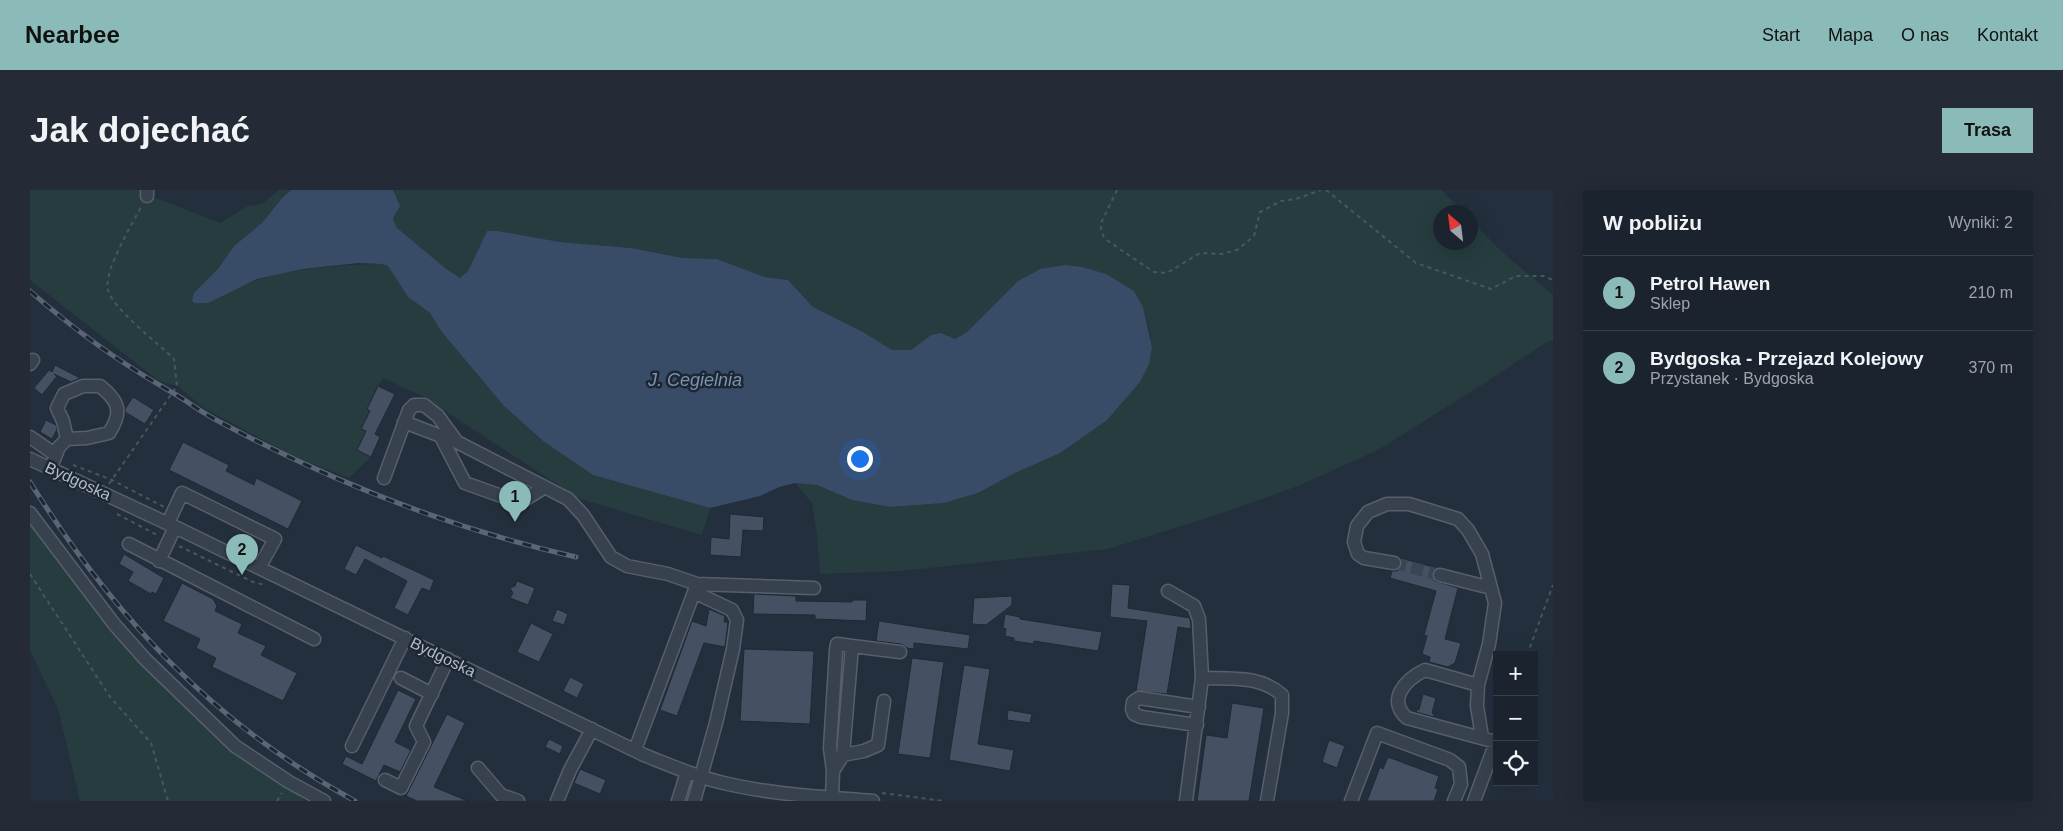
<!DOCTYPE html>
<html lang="pl">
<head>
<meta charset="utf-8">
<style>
	body { margin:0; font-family:Helvetica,sans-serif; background:#242b36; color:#f1f3f6 }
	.controls { position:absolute; right:15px; bottom:15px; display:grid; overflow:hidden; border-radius:0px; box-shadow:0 5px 20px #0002 }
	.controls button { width:45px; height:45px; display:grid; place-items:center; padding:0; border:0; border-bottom:1px solid #39404a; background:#1b232e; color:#f1f3f6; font:25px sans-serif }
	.compass { position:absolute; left:1403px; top:15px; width:45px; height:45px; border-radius:50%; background:#1b232e; box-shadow:0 5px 20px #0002; rotate:332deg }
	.you { position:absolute; left:829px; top:268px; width:18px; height:18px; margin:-12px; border:4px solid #fff; border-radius:50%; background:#1a73e8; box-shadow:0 0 0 8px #1a73e833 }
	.badge { display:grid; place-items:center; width:32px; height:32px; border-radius:50%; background:#8bbbb9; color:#111; font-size:16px; font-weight:700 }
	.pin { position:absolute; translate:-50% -41px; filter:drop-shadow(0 1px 2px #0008) }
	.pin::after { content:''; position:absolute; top:26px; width:18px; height:15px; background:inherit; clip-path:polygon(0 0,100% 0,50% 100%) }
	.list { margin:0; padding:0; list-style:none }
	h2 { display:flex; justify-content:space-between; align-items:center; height:65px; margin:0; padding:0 20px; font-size:21px }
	h2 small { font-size:16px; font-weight:400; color:#a0a4aa }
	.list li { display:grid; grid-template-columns:32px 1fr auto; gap:15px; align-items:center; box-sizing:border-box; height:75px; padding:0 20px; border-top:1px solid #39404a }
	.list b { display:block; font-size:19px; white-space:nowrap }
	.list p { margin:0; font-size:16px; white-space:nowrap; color:#a0a4aa }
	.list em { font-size:16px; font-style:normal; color:#a0a4aa }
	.icon { flex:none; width:28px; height:28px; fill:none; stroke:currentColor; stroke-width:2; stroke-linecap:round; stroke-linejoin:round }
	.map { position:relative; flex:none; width:1523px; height:611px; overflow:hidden; border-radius:0px }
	header { display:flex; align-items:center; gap:30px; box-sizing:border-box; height:70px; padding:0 25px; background:#8bbbb9; color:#111 }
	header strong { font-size:24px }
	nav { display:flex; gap:28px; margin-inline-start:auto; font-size:18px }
	.intro { display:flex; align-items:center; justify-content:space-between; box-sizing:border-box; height:120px; padding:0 30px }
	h1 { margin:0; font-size:35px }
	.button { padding:12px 22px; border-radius:0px; background:#8bbbb9; color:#111; font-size:18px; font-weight:700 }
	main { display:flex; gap:30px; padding:0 30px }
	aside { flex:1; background:#1b232e; border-radius:0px; box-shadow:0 5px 20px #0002 }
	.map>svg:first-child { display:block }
	.green { fill:#263c3f }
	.water { fill:#394c67 }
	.building { fill:#455162; stroke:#1f2835 }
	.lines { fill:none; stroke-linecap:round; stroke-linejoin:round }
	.minor-tunnel { stroke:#3a4453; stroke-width:12; stroke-dasharray:12 6; stroke-linecap:butt }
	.minor-casing { stroke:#565f6c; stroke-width:15 }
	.path { stroke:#44595c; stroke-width:2; stroke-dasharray:4 4; stroke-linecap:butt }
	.minor { stroke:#38414e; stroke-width:12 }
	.rail-casing { stroke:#5a6575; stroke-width:5 }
	.rail { stroke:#1d2633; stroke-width:3; stroke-dasharray:9; stroke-linecap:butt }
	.labels { text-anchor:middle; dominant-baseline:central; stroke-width:5; stroke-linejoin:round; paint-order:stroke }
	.street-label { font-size:16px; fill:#b4bcc9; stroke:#1d2633 }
	.water-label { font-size:18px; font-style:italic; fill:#7c92b1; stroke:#1d2633 }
</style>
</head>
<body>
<header>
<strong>Nearbee</strong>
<nav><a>Start</a><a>Mapa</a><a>O nas</a><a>Kontakt</a></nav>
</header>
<div class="intro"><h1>Jak dojechać</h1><a class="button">Trasa</a></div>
<main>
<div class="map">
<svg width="1523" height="611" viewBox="0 0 1523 611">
	<rect width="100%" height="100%" fill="#242f3e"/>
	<path class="green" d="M0,0H116L117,6L126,8L190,33L218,16L232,14L249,0H261L252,8L232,33L204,56L188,79L178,113C232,79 291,76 352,74L358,76L378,107L400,123L411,141L474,216L513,251L563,285L680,318L672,345L550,309L392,206L353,188L337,219L340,221L332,239L336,241L327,260L341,267L319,288L263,266L174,218L147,196L129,191L0,90Z
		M363,0H1411L1433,22H1410V52H1440L1441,30L1471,61L1523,105V150L1515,153L1450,196L1348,260L1268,296L1189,324L1078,359L871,381L790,384L787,346L782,313L765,293L787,295L822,310L860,317L914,313L948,303L985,283L1110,192C1126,161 1123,150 1113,117L1010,79L988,91L937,142L925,149L901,145L881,160H862L833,142L783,117L758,90L735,87L687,69L653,68L601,58L530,52L468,41H457L438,81L430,88L415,78L366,37L363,28Z
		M0,313L47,388L115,477L275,611H50L28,519L0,460Z"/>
	<path class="water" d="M261,0H363L370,16L363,28L366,37L415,78L430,88L438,81L457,41H468L530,52L601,58L653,68L687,69L735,87L758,90L783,117L833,142L862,160H881L901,145L911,143L925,149L937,142L988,91L1010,79L1035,75L1052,77L1076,84L1104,101L1113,117L1122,157L1119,174L1110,192L1077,230L1030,263L985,283L948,303L914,313L860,317L822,310L787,295L765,293L749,297L730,306L680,318L563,285L513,251L474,216L411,141L400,123L378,107L358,76L352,74L328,73L273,79L227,89L178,113H165L162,111L164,103L188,79L204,56L232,33L252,8Z"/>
	<path class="building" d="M25,175L50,188L41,192L24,184L27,186L12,205L4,198L19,180L22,182Z
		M348,196L365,204L345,244L350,247L341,267L327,260L336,241L331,239L340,221L337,219Z
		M103,207L124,220L115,234L95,222V219Z
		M16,230L26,235L27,239L22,249L10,242Z
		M153,252L199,275L196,281L224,295L226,288L272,311L258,339L139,280Z
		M700,324L734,327L733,341L713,340L711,367L680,365L681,347L699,349Z
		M326,355L352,368L353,366L404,390L400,401L392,398L378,425L364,418L377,391L335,369L326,385L314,379Z
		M94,364L134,388L126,404L122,402L121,404L98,391L103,382L89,374Z
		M1370,368L1407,378L1402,383L1405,391L1428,398L1415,449L1431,453L1425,473L1418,477L1399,472L1400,467L1392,464L1397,446L1394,445L1406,401L1360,388L1362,381H1366L1371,378L1372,374Z
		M487,391L505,398L498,415L480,408L483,403L480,398L485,396Z
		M152,393L183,409L187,416L185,421L212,434L208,443L236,456L231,465L267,483L253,511L182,477L186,468L166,458L170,449L133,431Z
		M1082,394L1100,395L1098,418L1160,428L1161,439L1148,437L1137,504L1106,501L1117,431L1080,427Z
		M724,404L766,406V411L822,412L823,410H837L836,431L785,429V425L723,424Z
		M982,406V415L956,435L942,434L944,408Z
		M527,419L538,424L534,435L522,431Z
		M679,419L695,426L694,432H698L695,457L674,453L647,526L630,520L662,431L676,436Z
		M975,424L990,427V429L1072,442L1068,461L1004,451V454L984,451V448L975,446L976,439L973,438Z
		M849,431L940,445L938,459L884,453V459L877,458L871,454L846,451Z
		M501,433L523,444L509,472L487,462Z
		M714,459L784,461L780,534L710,531Z
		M882,468L914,472L900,568L868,564Z
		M934,475L960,479L948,554L984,560L980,581L919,570Z
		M540,487L554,494L547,508L533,501Z
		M368,500L386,509L365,552L381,560L370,582L354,575L346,591L312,574L316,566L332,574Z
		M1393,504L1406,508L1402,523L1404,524V527L1386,522L1387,519L1389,520Z
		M1202,513L1234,518L1219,611H1167L1176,545L1197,548Z
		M978,520L1002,524L1000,533L977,530Z
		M417,524L435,533L404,597L438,611H387L376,606Z
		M519,549L533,556L530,564L515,557Z
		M1299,550L1315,556L1307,578L1292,572Z
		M1358,567L1409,586L1405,598L1408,599L1404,611H1337L1350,577L1353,579Z
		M550,579L576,590L570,604L544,593Z"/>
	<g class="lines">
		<path class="minor-tunnel" d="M1364,373L1410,385"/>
		<g class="minor-casing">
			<path id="minor" d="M117,0V6
				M0,174L3,170
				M374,232L416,248
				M410,245L435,293L477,308L494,310L515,297
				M0,247L26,265
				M0,269L145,337L614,565C642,576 669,588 698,594C746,605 794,607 843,611
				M21,277L29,257L37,249L57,248L79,243C93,222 89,211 70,196H53L34,204L27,218L33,231L37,249
				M354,288L379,220L384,215H394L408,226L427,252L538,309L553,325L581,367L597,376L638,384L667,394L605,560
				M0,323L84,434L115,469L205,556L259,592L294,611
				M138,333L152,303L245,349L229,378
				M99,354L284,449
				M129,371L145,337
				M1364,373L1334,368L1328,364L1324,352L1327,336L1338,322L1357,314H1379L1428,329L1438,340L1452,364L1465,413L1459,454L1448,495
				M1410,385L1461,398
				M667,394L784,398
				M1138,401L1164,416L1169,429L1172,488L1156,611
				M371,488L402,504
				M1172,488C1200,489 1230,485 1252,505V523L1237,611
				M1167,535L1111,527L1104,524L1102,519L1103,512L1109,508L1169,517
				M322,556L375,448
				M813,565L834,561L848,555L854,511
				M448,578L471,605L488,611
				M803,581L800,558L806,460L807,454L822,456
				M355,590L371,598L394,552L386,536L418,469
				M802,608L803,581L813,565L822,456L870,462
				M527,611L540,580L562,539
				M648,611L657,582
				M664,611L686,533L703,459L707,430L702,420L664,402
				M1321,611L1347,543L1420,570L1429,577L1431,594L1424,611
				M1444,611L1466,552L1377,528C1356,510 1376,489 1395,480L1448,495L1447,516L1452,547"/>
		</g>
		<path class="path" d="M1087,0L1070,35L1074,48L1091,60L1124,82L1137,83L1170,63L1192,64L1207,60L1224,46L1230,22L1251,11L1266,9L1291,0
			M1296,0L1386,73L1461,99L1486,86H1513L1523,90
			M43,275L82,290L134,317
			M79,294L147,196L144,169C129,154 83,119 78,100C73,81 103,33 112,15
			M87,324L129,346
			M149,356L223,392L235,395
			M0,384L80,507L121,553L138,611
			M1497,465L1523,395
			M852,603L914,611
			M247,611L252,603"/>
		<use href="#minor" class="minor"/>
		<g class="rail-casing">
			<path id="rail" d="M0,101C43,139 89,172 138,200C156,210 172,223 190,232C304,293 419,338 546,367
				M0,292C84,427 184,534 325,611"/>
		</g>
		<use href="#rail" class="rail"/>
	</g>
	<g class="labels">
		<g class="street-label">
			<text transform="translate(48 291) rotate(25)">Bydgoska</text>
			<text transform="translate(413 467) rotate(26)">Bydgoska</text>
		</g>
		<g class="water-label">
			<text x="665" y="190">J. Cegielnia</text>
		</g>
	</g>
</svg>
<div class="controls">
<button>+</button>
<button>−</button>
<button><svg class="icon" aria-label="locate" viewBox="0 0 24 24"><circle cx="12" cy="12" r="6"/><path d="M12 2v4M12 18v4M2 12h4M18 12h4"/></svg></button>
</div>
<svg class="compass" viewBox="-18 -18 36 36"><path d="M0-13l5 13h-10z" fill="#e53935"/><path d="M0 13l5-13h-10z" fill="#a0a4aa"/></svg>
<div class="you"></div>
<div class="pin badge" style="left:485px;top:332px">1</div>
<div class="pin badge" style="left:212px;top:385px">2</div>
</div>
<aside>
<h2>W pobliżu<small>Wyniki: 2</small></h2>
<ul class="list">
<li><span class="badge">1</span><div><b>Petrol Hawen</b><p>Sklep</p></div><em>210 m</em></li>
<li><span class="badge">2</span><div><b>Bydgoska - Przejazd Kolejowy</b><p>Przystanek · Bydgoska</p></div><em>370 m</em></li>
</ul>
</aside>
</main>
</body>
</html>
